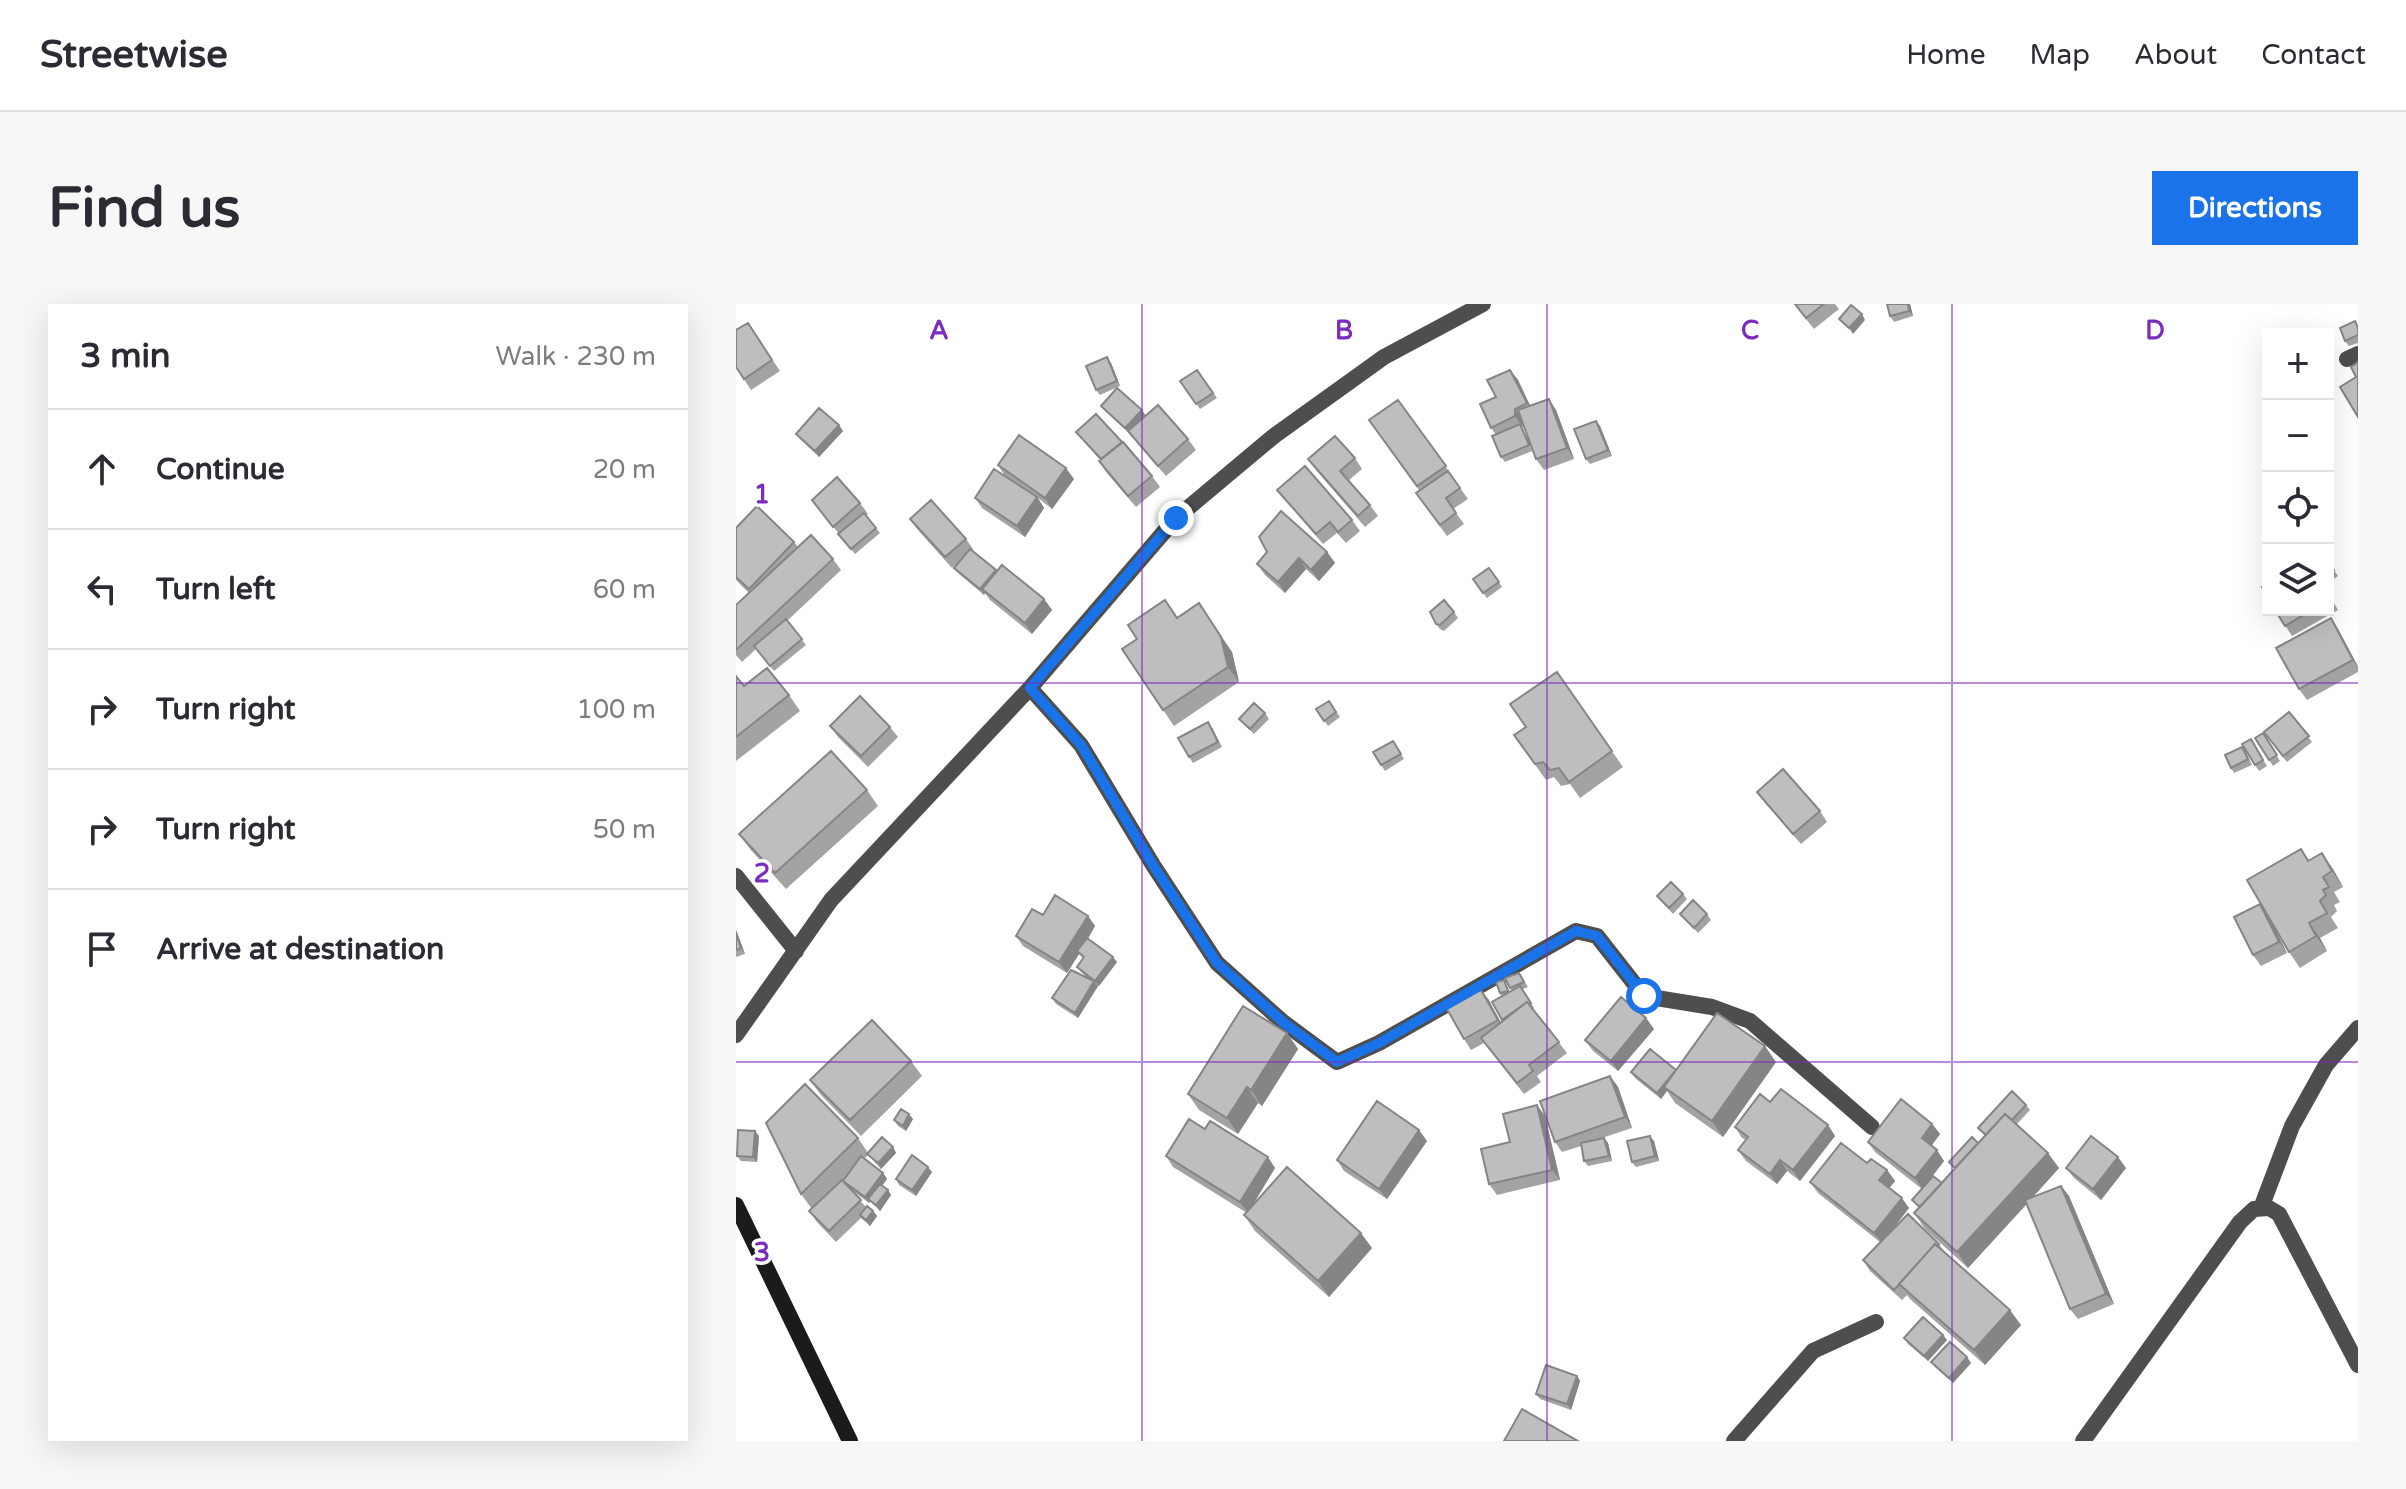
<!DOCTYPE html>
<html lang="en">
<head>
<meta charset="utf-8">
<style>
	body { margin:0; font-family:"Varela Round",sans-serif; background:#f7f7f7; color:#2b2b33 }
	.controls { position:absolute; right:24px; top:24px; display:grid; overflow:hidden; border-radius:0px; box-shadow:0 8px 32px #0002 }
	.controls button { width:72px; height:72px; display:grid; place-items:center; padding:0; border:0; border-bottom:2px solid #e1e1e2; background:#fff; color:#2b2b33; font:40px sans-serif }
	.stop { position:absolute; width:24px; height:24px; margin:-18px; border:6px solid #1a73e8; border-radius:50%; background:#fff }
	.stop.end { background:#1a73e8; border-color:#fff; box-shadow:0 2px 8px #0008 }
	.list { margin:0; padding:0; list-style:none }
	h2 { display:flex; justify-content:space-between; align-items:center; height:104px; margin:0; padding:0 32px; font-size:34px }
	h2 small { font-size:26px; font-weight:400; color:#7c7c81 }
	.list li { display:grid; grid-template-columns:52px 1fr auto; gap:24px; align-items:center; box-sizing:border-box; height:120px; padding:0 32px; border-top:2px solid #e1e1e2 }
	.list b { display:block; font-size:30px; white-space:nowrap }
	.list em { font-size:26px; font-style:normal; color:#7c7c81 }
	.icon { flex:none; width:44px; height:44px; fill:none; stroke:currentColor; stroke-width:2; stroke-linecap:round; stroke-linejoin:round }
	.map { position:relative; flex:none; width:1622px; height:1137px; overflow:hidden; border-radius:0px }
	header { display:flex; align-items:center; gap:48px; box-sizing:border-box; height:112px; padding:0 40px; background:#fff; border-bottom:2px solid #e1e1e2 }
	header strong { font-size:38px }
	nav { display:flex; gap:44px; margin-inline-start:auto; font-size:28px }
	.intro { display:flex; align-items:center; justify-content:space-between; box-sizing:border-box; height:192px; padding:0 48px }
	h1 { margin:0; font-size:56px }
	.button { padding:20px 36px; border-radius:0px; background:#1a73e8; color:#fff; font-size:28px; font-weight:700 }
	main { display:flex; gap:48px; padding:0 48px }
	aside { flex:1; background:#fff; border-radius:0px; box-shadow:0 8px 32px #0002 }
	.map>svg:first-child { display:block }
	.lines { fill:none; stroke-linecap:round; stroke-linejoin:round }
	.street { stroke:#4e4e4e; stroke-width:16 }
	.secondary { stroke:#1b1b1b; stroke-width:16 }
	.wall { fill:#a3a3a3 }
	.shaded-wall { fill:#858585 }
	.building { fill:#bebebe; stroke:#858585; stroke-width:2 }
	.route { stroke:#1a73e8; stroke-width:10 }
	.grid { fill:none; stroke:#7b2cbf; stroke-width:2; stroke-opacity:0.55 }
	.grid-label { font-size:26px; text-anchor:middle; font-weight:bold; fill:#7b2cbf; stroke:#fff; stroke-width:7; stroke-linejoin:round; paint-order:stroke }
</style>
</head>
<body>
<header>
<strong>Streetwise</strong>
<nav><a>Home</a><a>Map</a><a>About</a><a>Contact</a></nav>
</header>
<div class="intro"><h1>Find us</h1><a class="button">Directions</a></div>
<main>
<aside>
<h2>3 min<small>Walk · 230 m</small></h2>
<ul class="list">
<li><svg class="icon" aria-label="ahead" viewBox="0 0 24 24"><path d="M12 20V5M6 11l6-6 6 6"/></svg><div><b>Continue</b></div><em>20 m</em></li>
<li><svg class="icon" aria-label="left" viewBox="0 0 24 24"><path d="M17 20v-9H6M10 6l-5 5 5 5"/></svg><div><b>Turn left</b></div><em>60 m</em></li>
<li><svg class="icon" aria-label="right" viewBox="0 0 24 24"><path d="M7 20v-9h11M14 6l5 5-5 5"/></svg><div><b>Turn right</b></div><em>100 m</em></li>
<li><svg class="icon" aria-label="right" viewBox="0 0 24 24"><path d="M7 20v-9h11M14 6l5 5-5 5"/></svg><div><b>Turn right</b></div><em>50 m</em></li>
<li><svg class="icon" aria-label="arrive" viewBox="0 0 24 24"><path d="M6 21V4h12l-3 4 3 4H6"/></svg><div><b>Arrive at destination</b></div></li>
</ul>
</aside>
<div class="map">
<svg width="1622" height="1137" viewBox="0 0 1622 1137">
	<rect width="100%" height="100%" fill="#fff"/>
	<g class="lines">
		<path class="street" d="M1611,55L1622,50
			M294,384L345,441L417,561L481,659L547,718L601,758L643,739L840,627L861,632L908,692L976,703L1014,717L1136,823
			M0,572L60,647
			M0,731L95,596L294,384L440,214L538,132L648,53L747,0
			M1525,904L1556,822L1590,761L1622,724
			M998,1137L1077,1047L1140,1018
			M1347,1137L1504,918L1518,905L1533,904L1543,910L1622,1061"/>
		<path class="secondary" d="M0,901L114,1137"/>
	</g>
	<path class="wall" d="M1058,0H1099L1103,5L1078,25Z
		M1174,0L1177,12L1158,18L1154,12Z
		M1619,17L1622,22V39L1613,42L1609,37Z
		M12,19L44,67L15,86L0,63Z
		M375,59L384,82L364,91L360,86Z
		M461,66L481,94L464,105L444,77Z
		M774,66L782,76L794,102L820,106L838,155L808,166L800,155L786,119L787,123H786L796,147L769,158L765,153L760,131L755,124L760,93Z
		M662,96L717,173H716L732,195L717,205L728,220L711,232L680,189L683,186L633,116Z
		M365,102L406,106L409,111L452,135L460,146L430,172L393,129L369,107Z
		M860,117L864,122L876,152L854,160L850,155Z
		M107,127L83,153L64,135L60,130Z
		M340,128L416,172L424,183L400,203L370,168L363,157L364,156Z
		M619,154L626,165L612,177L634,201L642,212L629,223L580,166L572,155Z
		M262,161L338,175L316,205L302,194L308,204L289,233L246,204L239,194L269,172Z
		M541,186L616,216L624,227L610,239L601,229L587,240L549,196Z
		M76,196L124,199L132,210L130,211L144,229L119,250Z
		M174,215L230,235L237,245L236,247L261,267L308,295L316,306L296,330L254,296L249,289L248,291L222,269L218,264L222,259L216,264L182,226Z
		M0,224L58,238L62,243L97,255L105,266L51,317L70,341L38,367L20,345L6,358L0,351V301L13,289L0,276Z
		M531,248H591L599,259L583,277L570,265L549,289L529,271L521,260Z
		M1592,258L1602,272L1594,278L1592,275Z
		M753,264L766,283L751,294L737,275Z
		M1592,289L1602,306L1556,332L1539,306H1592Z
		M718,308L722,314L708,327L704,325L700,320Z
		M441,313L496,348L503,378L438,422L386,345Z
		M1595,314L1602,325L1622,362V368L1571,396L1563,385Z
		M821,368L887,463L844,494L834,480L825,482L818,473L810,476L778,431L789,423Z
		M0,372L8,382L53,391L64,407L0,457Z
		M593,397L604,413L592,422L580,405Z
		M1553,408L1576,438L1551,458L1528,428Z
		M529,409L533,415L518,430L503,415Z
		M94,422L154,423L162,433L132,463L102,433Z
		M476,423L486,443L457,459L453,453Z
		M1527,429L1544,457L1537,462L1519,434Z
		M657,437L668,455L649,467L637,448Z
		M1518,440L1531,462L1523,467L1519,461Z
		M1510,448L1516,461L1498,469L1495,464Z
		M131,486L142,502L50,585L14,545L3,530Z
		M1021,488L1084,507L1091,518L1065,540L1029,499Z
		M1565,545L1573,556L1597,565L1607,583L1598,588L1604,598L1598,601L1601,607L1595,613L1602,624L1584,634L1591,647L1564,664L1553,648L1532,612L1551,649L1525,662L1517,651L1524,600L1531,611Z
		M947,590L951,595L937,610L921,592Z
		M944,610H971L975,616L962,629Z
		M307,611L352,612L359,622L352,635L381,658L363,682L360,680L362,682L342,714L320,700L316,694L353,675L345,668L341,663L347,654L343,650L331,669L287,642L280,632Z
		M0,626L9,650L0,653Z
		M783,669L792,683L787,685L798,704L797,705L831,749L801,772L805,778L788,790L748,739L735,746L728,735L745,686L765,718L767,717L766,693L764,689L768,676L774,688L776,687L774,684Z
		M910,714L918,725L882,767L857,747L849,736Z
		M551,729L562,745L526,802L522,799L502,830L463,806L452,790Z
		M175,757L186,772L125,832L85,791L74,776Z
		M1040,758L987,833L939,799L931,787L925,795L899,774L895,768L940,767Z
		M874,772L882,783L896,824L866,834H868L872,839L876,857L852,862L848,857L845,842L826,848L819,838Z
		M1034,798L1092,821L1099,832L1064,877L1051,867L1041,880L1010,857L1002,846L1010,836L1006,834L999,823Z
		M1290,801L1294,806L1281,820L1323,864L1297,893L1325,882L1333,892L1378,1000L1342,1015L1334,1005L1291,900L1232,964L1189,925L1178,909L1183,904L1176,896L1186,885L1139,848L1132,838L1196,820L1204,830L1195,842L1208,857L1192,878L1206,879L1218,865L1213,858L1242,839L1249,832L1242,824Z
		M809,812L824,876L761,891L753,880L774,838Z
		M177,815L170,827L162,822L158,816Z
		M469,825L539,864L515,903L636,944L593,993L519,927L508,911L511,909L437,863L430,852Z
		M23,832L21,858L5,857L1,852Z
		M122,834L132,849L157,843L160,849L145,865L132,851L128,855L147,869L151,875L146,882L152,886L155,891L144,907L134,897L133,899L114,885L130,903L137,907L141,912L134,922L125,914L100,938L81,918L73,907L76,905L65,890Z
		M691,837L651,895L608,867L601,856Z
		M918,837L923,857L900,863L896,858Z
		M1131,859L1151,866L1159,877L1153,884L1173,904L1156,926L1203,940L1209,949L1285,1021L1249,1061L1174,995L1171,991L1166,996L1134,967L1127,956L1144,938L1082,889L1074,878Z
		M1330,864H1390L1365,896L1338,874Z
		M196,868L180,892L163,881L160,875Z
		M1207,1031L1211,1036L1192,1057L1172,1040L1168,1034Z
		M1195,1058L1235,1059L1217,1079L1199,1063Z
		M841,1072L844,1077L835,1106L804,1095L800,1090Z"/>
	<path class="shaded-wall" d="M1172,0H1174L1177,12L1173,7Z
		M1126,10L1129,16L1117,30L1113,24Z
		M371,53L375,59L384,82L381,77Z
		M774,66L782,76L798,110L791,99Z
		M813,95L820,106L838,155L831,144Z
		M779,105L786,116L787,123L779,112Z
		M406,106L409,111L393,129L389,124Z
		M860,117L864,122L876,152L872,146Z
		M103,121L107,127L83,153L79,147Z
		M330,164L338,175L316,205L309,194Z
		M301,193L308,204L289,233L281,222Z
		M591,248L599,259L583,277L575,266Z
		M563,254L570,265L549,289L542,278Z
		M260,266L264,271L246,285L249,289L248,291L244,285Z
		M308,295L316,306L296,330L289,319Z
		M463,299L496,348L503,378L492,363Z
		M1595,314L1602,325L1622,363L1617,356Z
		M1586,549L1597,565L1607,583L1596,567Z
		M1524,600L1532,611L1551,649L1543,638Z
		M352,612L359,622L343,649L341,647L343,650L331,669L323,658Z
		M1573,619L1584,634L1591,647L1580,632Z
		M0,626L9,650L5,644L0,630Z
		M377,653L381,658L363,682L359,677Z
		M358,677L362,682L342,714L339,709Z
		M745,686L753,696L769,727L762,716Z
		M910,714L918,725L882,767L875,757Z
		M551,729L562,745L526,802L515,786Z
		M1029,742L1040,758L987,833L976,817Z
		M940,766L928,783L931,787L925,795L921,789Z
		M874,772L882,783L896,824L889,813Z
		M511,783L522,799L502,830L491,814Z
		M801,801L809,812L824,876L816,866Z
		M173,810L177,815L170,827L167,822Z
		M1196,820L1204,830L1193,845L1186,834Z
		M1092,821L1099,832L1064,877L1057,866Z
		M683,826L691,837L651,895L643,885Z
		M19,827L23,832L21,858L17,853Z
		M914,832L918,837L923,857L919,852Z
		M868,834L872,839L876,857L873,852Z
		M157,843L160,849L145,865L142,859Z
		M1201,846L1208,857L1186,885L1179,874Z
		M1312,849L1323,864L1232,964L1221,948Z
		M532,853L539,864L512,909L504,898Z
		M1382,853L1390,864L1365,896L1357,885Z
		M1044,856L1051,867L1041,880L1034,870Z
		M192,863L196,868L180,892L176,886Z
		M1151,866L1159,877L1151,887L1143,876Z
		M147,869L151,875L134,897L132,895L134,897L133,899L129,893Z
		M1325,882L1333,892L1378,1000L1370,990Z
		M152,886L155,891L144,907L140,901Z
		M1166,894L1173,904L1146,939L1138,929Z
		M137,907L141,912L134,922L130,916Z
		M625,929L636,944L593,993L582,977Z
		M1274,1006L1285,1021L1249,1061L1238,1046Z
		M1207,1031L1211,1036L1192,1057L1188,1052Z
		M1231,1053L1235,1059L1217,1079L1213,1074Z
		M841,1072L844,1077L835,1106L831,1100Z"/>
	<path class="building" d="M1059,0H1088L1070,14Z
		M1151,0H1162V1V0H1172L1173,7L1154,12Z
		M1115,1L1126,10L1113,24L1103,15Z
		M1619,17L1622,24V31L1609,37L1604,24Z
		M12,19L36,56L8,75L0,63V26Z
		M371,53L381,77L360,86L350,62Z
		M1622,58V113L1604,83L1620,73L1615,63Z
		M461,66L477,89L460,100L444,77Z
		M774,66L791,99L779,105V112L755,124L744,100L760,93L751,76Z
		M381,84L406,106L389,124L365,102Z
		M813,95L831,144L800,155L782,106Z
		M662,96L710,162L681,182L633,116Z
		M422,101L452,135L422,162L392,127Z
		M83,104L103,121L79,147L60,130Z
		M360,110L386,138L365,155L340,128Z
		M860,117L872,146L850,155L838,125Z
		M784,120L793,141L765,153L756,132Z
		M283,131L330,164L309,194L262,161Z
		M599,132L619,154L604,167L634,201L622,212L572,155Z
		M387,138L416,172L392,192L363,157Z
		M569,162L616,216L602,228L594,218L580,230L541,186Z
		M258,165L301,193L281,222L239,194Z
		M712,167L724,184L710,194L720,209L704,221L680,189Z
		M101,173L124,199L97,223L76,196Z
		M195,196L230,235L209,253L174,215Z
		M21,202L58,238L13,285L0,273V224Z
		M545,207L591,248L575,266L563,254L542,278L521,260L531,248L523,233Z
		M128,209L140,224L115,245L102,230Z
		M75,231L97,255L0,346V301Z
		M234,245L260,266L244,285L218,264Z
		M1592,258L1598,266L1592,271Z
		M266,261L308,295L289,319L246,285Z
		M753,264L763,278L747,289L737,275Z
		M1532,280V293L1526,283Z
		M429,296L441,314L463,299L485,333L492,363L427,406L386,345L401,335L392,321Z
		M708,296L718,308L704,321L700,320L694,308Z
		M1539,306H1576L1549,322Z
		M1595,314L1617,356L1563,385L1540,344Z
		M50,315L66,335L34,362L18,342Z
		M31,364L53,391L0,433V372L8,382Z
		M821,368L876,447L833,478L823,464L814,466L807,458L799,460L778,431L790,423L774,400Z
		M124,392L154,423L125,452L94,422Z
		M593,397L600,408L588,417L580,405Z
		M518,399L529,409L514,425L503,415Z
		M1553,408L1573,432L1547,452L1528,428Z
		M472,418L482,438L453,453L442,434Z
		M1527,429L1541,451L1533,456L1519,434Z
		M1515,435L1527,456L1519,461L1506,440Z
		M657,437L665,450L645,461L637,448Z
		M1506,443L1512,455L1495,464L1489,451Z
		M95,447L131,486L39,569L3,530Z
		M1047,465L1084,507L1057,530L1021,488Z
		M1565,545L1572,557L1586,549L1596,567L1587,573L1593,583L1587,586L1590,591L1584,597L1591,609L1573,619L1580,632L1553,648L1511,576Z
		M935,578L947,590L933,604L921,592Z
		M319,591L352,612L323,658L280,632L296,605L307,611Z
		M957,596L971,610L958,624L944,610Z
		M1524,600L1543,638L1517,651L1498,613Z
		M0,630L5,644L0,646Z
		M351,634L377,653L359,677L341,663L348,653L341,647Z
		M335,666L358,677L339,709L316,694Z
		M783,669L788,678L774,684L769,674Z
		M768,676L772,687L764,689L760,678Z
		M784,682L795,699L793,700L791,698L766,716L756,698Z
		M745,686L762,716L728,735L711,705Z
		M885,693L910,714L875,757L849,736Z
		M791,698L823,738L793,761L797,767L781,779L745,734Z
		M507,702L551,729L515,786L511,783L491,814L452,790Z
		M981,709L1029,742L976,817L928,783Z
		M136,716L175,757L114,816L74,776Z
		M914,745L940,766L921,789L895,768Z
		M874,772L889,813L819,838L804,797Z
		M69,780L122,834L65,890L30,819Z
		M1045,785L1092,821L1057,866L1044,856L1034,870L1002,846L1012,833L999,823L1024,790L1034,798Z
		M1276,787L1290,801L1276,816L1269,810L1250,831L1242,824Z
		M1165,795L1196,820L1186,834L1201,846L1179,874L1132,838Z
		M641,797L683,826L643,885L601,856Z
		M801,801L816,866L753,880L745,845L774,838L767,810Z
		M165,805L173,810L167,822L158,816Z
		M1269,810L1312,849L1221,948L1178,909Z
		M453,815L469,825L474,817L532,853L504,898L430,852Z
		M2,826L19,827L17,853L1,852Z
		M914,832L919,852L896,858L891,837Z
		M1355,832L1382,853L1357,885L1330,864Z
		M146,833L157,843L142,859L131,850Z
		M1236,833L1242,839L1219,864L1213,858Z
		M868,834L873,852L848,857L845,839Z
		M1105,839L1131,859L1135,855L1151,866L1143,876L1166,894L1138,929L1074,878Z
		M176,851L192,863L176,886L160,875Z
		M125,852L147,869L129,893L107,877Z
		M551,863L625,929L582,977L508,911Z
		M1197,872L1206,879L1184,903L1176,896Z
		M106,876L125,896L93,927L73,907Z
		M144,880L152,886L140,901L132,895Z
		M1325,882L1370,990L1334,1005L1289,896Z
		M131,902L137,907L130,916L124,911Z
		M1172,910L1203,940L1201,942L1199,940L1158,986L1127,956Z
		M1199,940L1274,1006L1238,1046L1163,980Z
		M1187,1013L1207,1031L1188,1052L1168,1034Z
		M1214,1038L1231,1053L1213,1074L1195,1058Z
		M810,1061L841,1072L831,1100L800,1090Z
		M786,1105L842,1137H768Z"/>
	<g class="lines">
		<path class="route" d="M440,214L294,384L345,441L417,561L481,659L547,718L601,758L643,739L840,627L861,632L908,692"/>
	</g>
	<path class="grid" d="M406,0V1137M811,0V1137M1216,0V1137M0,379H1622M0,758H1622"/>
	<g class="grid-label">
		<text x="203" y="35">A</text>
		<text x="608" y="35">B</text>
		<text x="1014" y="35">C</text>
		<text x="1419" y="35">D</text>
		<text x="26" y="199">1</text>
		<text x="26" y="578">2</text>
		<text x="26" y="957">3</text>
	</g>
</svg>
<div class="controls">
<button>+</button>
<button>−</button>
<button><svg class="icon" aria-label="locate" viewBox="0 0 24 24"><circle cx="12" cy="12" r="6"/><path d="M12 2v4M12 18v4M2 12h4M18 12h4"/></svg></button>
<button><svg class="icon" aria-label="layers" viewBox="0 0 24 24"><path d="M12 4l9 5-9 5-9-5zM3 14l9 5 9-5"/></svg></button>
</div>
<div class="stop" style="left:908px;top:692px"></div>
<div class="stop end" style="left:440px;top:214px"></div>
</div>
</main>
</body>
</html>
